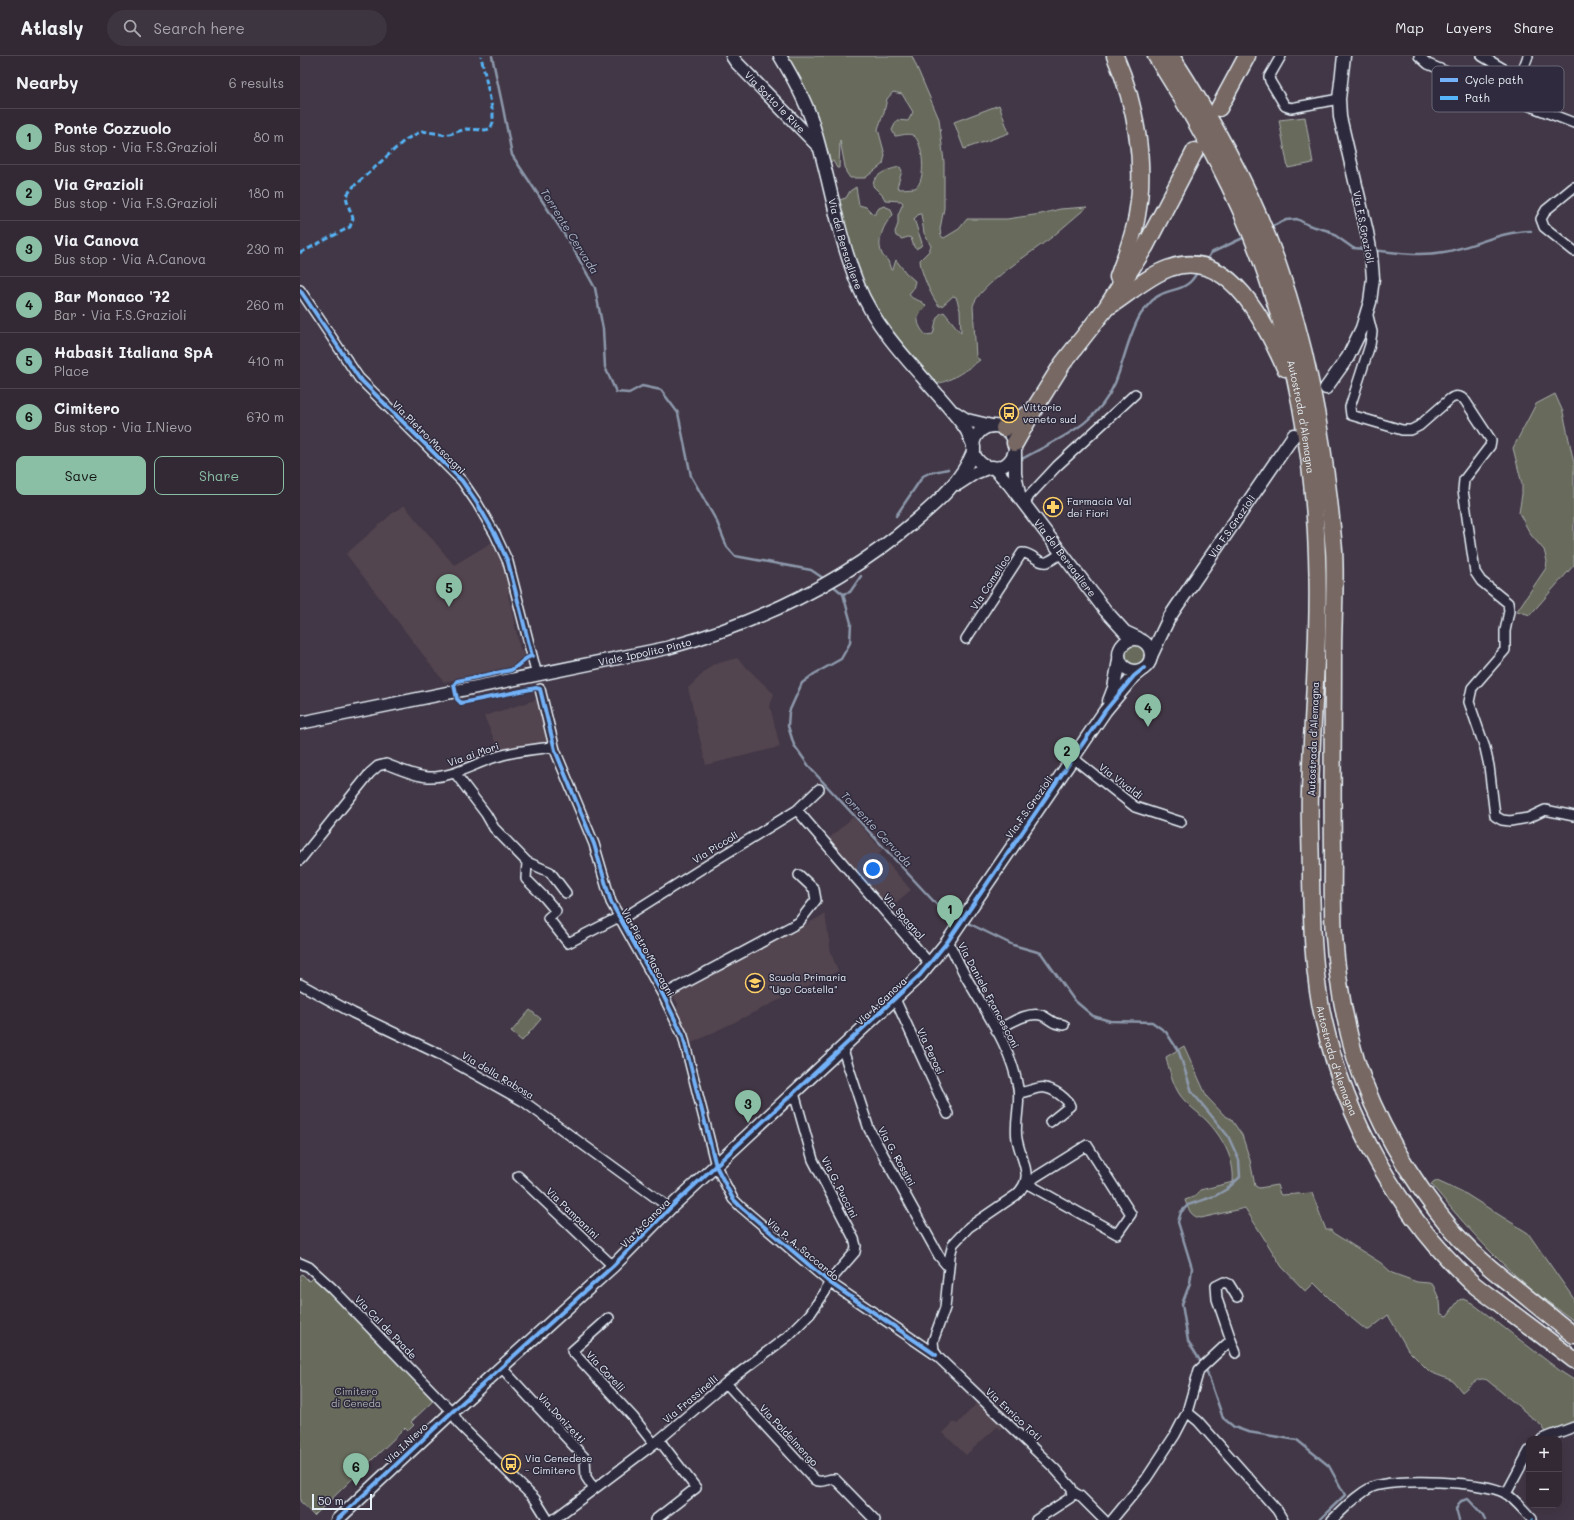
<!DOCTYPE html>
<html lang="en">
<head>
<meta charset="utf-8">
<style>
	body { margin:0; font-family:Mali,sans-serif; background:#3d3540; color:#f1f3f6 }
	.controls { position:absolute; right:12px; bottom:12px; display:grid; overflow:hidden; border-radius:8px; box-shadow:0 4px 16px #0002 }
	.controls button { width:36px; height:36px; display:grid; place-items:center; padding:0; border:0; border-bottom:1px solid #4d454f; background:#322934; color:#f1f3f6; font:20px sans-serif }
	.scale { position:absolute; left:12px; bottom:10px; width:60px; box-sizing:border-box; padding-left:4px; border:2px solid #e8f1f8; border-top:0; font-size:11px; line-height:14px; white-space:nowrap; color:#e8f1f8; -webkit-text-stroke:3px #2f2a3d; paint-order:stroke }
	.you { position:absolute; left:573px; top:813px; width:14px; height:14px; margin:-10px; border:3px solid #fff; border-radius:50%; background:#1a73e8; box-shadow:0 0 0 6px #1a73e833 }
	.badge { display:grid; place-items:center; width:26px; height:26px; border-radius:50%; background:#8abfa5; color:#111; font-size:13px; font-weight:700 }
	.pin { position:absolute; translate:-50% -33px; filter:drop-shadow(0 1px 2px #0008) }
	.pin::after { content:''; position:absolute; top:21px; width:14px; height:12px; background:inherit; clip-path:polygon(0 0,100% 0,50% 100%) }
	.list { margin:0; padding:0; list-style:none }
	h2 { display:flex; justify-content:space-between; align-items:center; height:52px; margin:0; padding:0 16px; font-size:17px }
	h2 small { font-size:13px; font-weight:400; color:#a8a6ac }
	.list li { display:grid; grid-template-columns:26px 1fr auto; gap:12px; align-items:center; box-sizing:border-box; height:56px; padding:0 16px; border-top:1px solid #4d454f }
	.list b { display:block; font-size:15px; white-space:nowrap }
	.list p { margin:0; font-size:13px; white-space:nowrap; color:#a8a6ac }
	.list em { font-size:13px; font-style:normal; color:#a8a6ac }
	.actions { display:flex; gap:8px; padding:12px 16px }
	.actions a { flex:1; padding:9px 0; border:1px solid #8abfa5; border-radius:8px; text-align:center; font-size:14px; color:#8abfa5 }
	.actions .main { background:#8abfa5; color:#111 }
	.icon { flex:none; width:22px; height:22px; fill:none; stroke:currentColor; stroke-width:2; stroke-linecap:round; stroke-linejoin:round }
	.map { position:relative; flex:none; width:1274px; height:1464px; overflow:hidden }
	header { display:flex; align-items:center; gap:24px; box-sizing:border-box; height:56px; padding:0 20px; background:#322934; border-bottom:1px solid #4d454f }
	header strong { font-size:19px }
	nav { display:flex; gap:22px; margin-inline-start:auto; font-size:14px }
	.search { width:280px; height:36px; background:#3d3540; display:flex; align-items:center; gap:10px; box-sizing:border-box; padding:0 14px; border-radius:22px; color:#a8a6ac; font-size:15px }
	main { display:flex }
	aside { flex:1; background:#322934 }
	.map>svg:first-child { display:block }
	.built { fill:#524450 }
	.green { fill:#686a5c; stroke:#a8aeaa }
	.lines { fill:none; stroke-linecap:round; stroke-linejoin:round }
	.stream { stroke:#8d99ac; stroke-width:2.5 }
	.street-casing { stroke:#e8f1f8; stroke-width:12 }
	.secondary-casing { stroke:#e8f1f8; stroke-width:15 }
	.highway-casing { stroke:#e8f1f8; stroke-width:19 }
	.street { stroke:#2f2a3d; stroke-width:9 }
	.secondary { stroke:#2f2a3d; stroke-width:12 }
	.highway { stroke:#776864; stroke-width:16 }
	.quiet { stroke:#56b5f8; stroke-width:3; stroke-dasharray:6 3; stroke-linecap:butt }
	.cycleway-casing { stroke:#2f2a3d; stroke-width:6 }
	.cycleway { stroke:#73b2f8; stroke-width:4 }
	.labels { text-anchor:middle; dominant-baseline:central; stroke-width:3; stroke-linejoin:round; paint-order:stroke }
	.street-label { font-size:10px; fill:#e8f1f8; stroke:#2f2a3d }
	.poi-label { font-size:10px; fill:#e8f1f8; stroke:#2f2a3d; text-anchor:start }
	.park-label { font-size:10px; fill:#aeb4b2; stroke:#2f2a3d }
	.water-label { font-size:11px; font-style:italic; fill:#acb6c6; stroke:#2f2a3d }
	.key { fill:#2f2a3d; stroke:#666675; stroke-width:1 }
	.key-label { font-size:11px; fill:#e8f1f8 }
</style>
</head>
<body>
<header>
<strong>Atlasly</strong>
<div class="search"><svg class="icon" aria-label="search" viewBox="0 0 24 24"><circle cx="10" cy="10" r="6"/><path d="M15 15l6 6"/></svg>Search here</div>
<nav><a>Map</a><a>Layers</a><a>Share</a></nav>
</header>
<main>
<aside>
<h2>Nearby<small>6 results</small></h2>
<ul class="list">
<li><span class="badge">1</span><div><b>Ponte Cozzuolo</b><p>Bus stop · Via F.S.Grazioli</p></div><em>80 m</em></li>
<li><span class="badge">2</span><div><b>Via Grazioli</b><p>Bus stop · Via F.S.Grazioli</p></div><em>180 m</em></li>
<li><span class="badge">3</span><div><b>Via Canova</b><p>Bus stop · Via A.Canova</p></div><em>230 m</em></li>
<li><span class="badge">4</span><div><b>Bar Monaco '72</b><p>Bar · Via F.S.Grazioli</p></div><em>260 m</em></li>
<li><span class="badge">5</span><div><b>Habasit Italiana SpA</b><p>Place</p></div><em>410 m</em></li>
<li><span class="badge">6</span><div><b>Cimitero</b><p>Bus stop · Via I.Nievo</p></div><em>670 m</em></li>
</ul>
<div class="actions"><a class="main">Save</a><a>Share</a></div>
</aside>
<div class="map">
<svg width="1274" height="1464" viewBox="0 0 1274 1464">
	<rect width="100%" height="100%" fill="#423746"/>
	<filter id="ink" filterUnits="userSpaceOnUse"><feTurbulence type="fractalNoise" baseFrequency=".025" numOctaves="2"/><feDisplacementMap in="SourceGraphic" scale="8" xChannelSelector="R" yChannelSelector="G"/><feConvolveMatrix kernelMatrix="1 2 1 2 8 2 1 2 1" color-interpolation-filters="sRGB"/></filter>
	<g filter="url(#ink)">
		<path class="built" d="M104,449L154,509L194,485L206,517L210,537L208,538L220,593L226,600L221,603L213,611L144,626L46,498L94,456Z
			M437,602L474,638L470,650L480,691L406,709L388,632L412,609Z
			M238,643L249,689L200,697L184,660Z
			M553,761L582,794L579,797L611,834L588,853L527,784Z
			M525,858L531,897L538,915L392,987L377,953L378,948L373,940Z
			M678,1346L694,1361L702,1371L700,1374L697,1371L666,1399L643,1377L654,1366L657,1368Z"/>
		<path class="green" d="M488,0H612L639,63L644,106V152L640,173L641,180L644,182L659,173L667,163H707L741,158L760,153L787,151C775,161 764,171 752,181C734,195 678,230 673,250L676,301L680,304C668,313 647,328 633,328L580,261L563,227L553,197L539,144L546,142L550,135L556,131L559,149L566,151L573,158H575L579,152L584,150L591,153L593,159C584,167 576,185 582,198C583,201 586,202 588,205C589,208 590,211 591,214L593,213L596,204L606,217L615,225L613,233L609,238C612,245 622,243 626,250L618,259C617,267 620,273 626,279L633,278C636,270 634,259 644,256L661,277L660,254L656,241L653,240L642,250H639C632,242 620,215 620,204L629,195L631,190L624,177L621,158H619L614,163L622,187L621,190L616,193L614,191L611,182L608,181L602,183L596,180L595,176L598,168V159L603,147L601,145L585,144L583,140L573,130C573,118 589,113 600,111L602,115L597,131L600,133L615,132C627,126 623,86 614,80C609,76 600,80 595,80L592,74L597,64L608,65L613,56L602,38L593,36L587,43L584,56L578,73L585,99L583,108L565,122H550L546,116L540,84L539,112H537L533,105L530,106L528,104C519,64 507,36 488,0Z
			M699,49L709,77L664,93L654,66Z
			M1005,61L1013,107L988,112L979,64Z
			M1255,338L1263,356L1274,407V509L1230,559L1217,555L1246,512L1247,505L1244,494L1231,479L1219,457L1222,438V428L1213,392L1236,348Z
			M824 599a11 11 0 1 1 22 0a11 11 0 1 1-22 0Z
			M230,954L241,963L222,985L211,976Z
			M884,990L907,1041L924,1059L931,1063L942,1079L950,1104L955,1130L959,1132L977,1129L980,1138L981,1139L1012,1137L1026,1174H1031L1033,1177L1081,1207L1092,1217L1117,1226L1129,1227L1133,1229L1140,1245L1141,1258L1147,1260L1159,1244L1163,1243L1172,1247L1263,1317L1274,1324V1366L1247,1378L1242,1370L1187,1324C1177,1320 1170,1330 1162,1336L1153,1325L1130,1316L1108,1294L1088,1259L1069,1274H1066L1038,1251L1014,1227L1006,1235L1004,1234L982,1211L945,1152L901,1162C891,1161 888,1153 885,1144L896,1140L900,1134L933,1126C935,1103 922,1081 907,1065C898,1056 887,1049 880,1039C873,1029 869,1013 866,1001Z
			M1137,1125L1166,1138L1228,1177L1274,1243V1265C1257,1252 1238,1240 1223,1226C1189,1197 1159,1162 1131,1128Z
			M2,1218L9,1225L15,1219L136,1342L111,1366L114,1369L108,1375L105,1372L14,1460L0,1445V1220Z"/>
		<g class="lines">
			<path class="stream" d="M192,0L203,52L212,99L270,187L295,232L303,273L305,311L316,336L329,337L342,330L361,334L378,357L391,420L417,466L427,491L435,500L511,514L526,524
				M968,172L986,164L997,163L1008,169L1029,175L1053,192L1066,193
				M1073,194C1097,197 1120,200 1144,196C1173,191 1201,175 1231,175
				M906,205L911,197L945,181
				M720,404C758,382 796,371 815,327C824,305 829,277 841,258C846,251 853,242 860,239C868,234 879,234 886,229C892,226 895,220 898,215
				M596,460L623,420L629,417L648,413
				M531,528L543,538L551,567L550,587L541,603L514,618L502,627L489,656L488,670L494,689L511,713L638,850L660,862
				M543,538L550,536L561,520
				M666,866L713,889L741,897L774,944L793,960L810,965L852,966L866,976L879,996L892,1036L928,1080L939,1104L940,1121L927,1133L915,1140L888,1149L881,1156L878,1166L892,1212L890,1227L882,1248L888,1285L907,1316L923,1362L934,1371L948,1376L997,1384L1029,1410L1045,1439L1019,1464
				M1159,1464L1156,1453L1161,1445L1168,1443L1183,1459L1185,1464"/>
			<g class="street-casing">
				<path id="street" d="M981,0L969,21L970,25L985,50L991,52L1039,43
					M1119,0L1128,8L1212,43L1274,67
					M1182,0L1219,22
					M1212,43L1228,0
					M1274,131L1246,154L1241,163L1244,171L1274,195
					M0,234L59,322L162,425L177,447L195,478L208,506L237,619
					M1067,256L1072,276L1070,289L1050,351L1051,359L1102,374H1111L1119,370L1150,343C1154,340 1159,340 1164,343L1191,384L1190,390L1164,424L1163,434L1175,516L1181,525L1208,547L1209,555L1205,575V594L1172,632L1169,646L1185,692L1189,710L1195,760L1202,764L1210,765L1228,762L1245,754L1274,760
					M724,449L729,440L757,410L835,338
					M666,583L722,497C731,496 738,508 747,506C752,504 757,500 762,497
					M240,633L255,694L294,788L311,846L363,939L383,980L416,1110L433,1143L441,1151L529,1226L636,1299
					M773,702L835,751L881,766
					M155,717L186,758L194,772L227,806L250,816L266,837
					M497,754C541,806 586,856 630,908
					M0,804L70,717L78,710L86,708C99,713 114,720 128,721C152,722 173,708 196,701C213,695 233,694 251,691L255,694
					M227,806L226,823L245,842L256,855L248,862L268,887L319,861
					M320,864L409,808L497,754L519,733
					M648,885C655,899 662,915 670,928C689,961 712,994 718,1032C721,1049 714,1066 717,1083C721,1106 736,1121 716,1139L669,1171L653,1188L650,1200L645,1252L633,1285L634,1295L639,1302L755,1413L771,1431L773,1436
					M0,928L53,957L141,999L223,1045L370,1152
					M363,939L494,869L499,866L516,844L514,833L499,819
					M595,943L648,1058
					M696,974C710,968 725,956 741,959C747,961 750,965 755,967C758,968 761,968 764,969
					M542,991L569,1073L639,1200L649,1212
					M719,1037C737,1034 742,1026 759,1038C764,1042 768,1044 770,1050L750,1066
					M787,1089L831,1158L817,1178L726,1127Z
					M218,1120L313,1210
					M0,1207L9,1211L32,1232L152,1356L161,1370L235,1443L248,1464
					M309,1262L272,1295L333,1361L354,1388
					M931,1284L917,1243L916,1230L924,1226L929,1228L937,1241
					M201,1311L285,1402L286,1421L294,1433
					M426,1327L515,1424C523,1428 528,1422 535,1423L575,1464
					M887,1356L898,1365L977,1454L983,1464
					M1242,1383L1274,1371
					M773,1436L780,1440L804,1464
					M1206,1438L1229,1395
					M253,1464L354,1388L426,1327L488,1280L510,1258L525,1236L529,1226L555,1196L556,1190L554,1183L513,1104L494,1037
					M355,1464L396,1432L359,1384
					M736,1464L770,1442L773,1436
					M812,1464L846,1423L875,1379L887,1356L899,1314L931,1284L936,1297
					M1032,1464C1045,1452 1056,1439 1072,1431C1093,1422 1185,1425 1205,1437C1215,1443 1224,1455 1232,1463"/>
			</g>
			<g class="secondary-casing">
				<g id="secondary">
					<path id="s1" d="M432,0L436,6L518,90"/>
					<path id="s2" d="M480,0C492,20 503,40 511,62C529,117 536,175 558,229C580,283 628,323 663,369L667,375L674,391"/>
					<path d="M1026,332L1048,301L1062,272L1070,246L1073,222L1071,198L1067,176L1040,61L1039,43L1044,0"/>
					<path d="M656,357L667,364L692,370"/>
					<circle cx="694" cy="391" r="21"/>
					<path d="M715,395V418L719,438"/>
					<path id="s3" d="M693,411L709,428L805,554L825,576L838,582"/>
					<path d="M658,428L675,417L690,411"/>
					<circle cx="835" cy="599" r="16"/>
					<path id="s4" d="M851,600L869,562L877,550L994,379"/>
					<path d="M809,645L814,632L819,604"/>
					<path id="s5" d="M0,667L367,592C458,567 543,527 615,465C639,445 662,424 674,394"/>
					<path d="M37,1464L152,1356L313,1210L370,1152L620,919L648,885L805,655L834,620L844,612"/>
				</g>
			</g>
			<g class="highway-casing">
				<g id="highway">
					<path d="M815,0C836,48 846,108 837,159C834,180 825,201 818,221"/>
					<path id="s6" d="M856,0C899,68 940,141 966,218C997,308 1014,404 1017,500C1020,579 1012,658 1010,737C1009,766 1011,795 1011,823C1012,871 1013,919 1024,966C1046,1064 1098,1157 1171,1226C1181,1235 1194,1243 1205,1252C1228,1269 1251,1286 1274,1304"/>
					<path d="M871,0C914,66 953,137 979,212C1011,303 1026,398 1034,494C1036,528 1033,564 1033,599C1033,664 1032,730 1033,795C1033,823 1032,852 1034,880C1037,921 1044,964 1056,1004C1076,1066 1111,1124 1152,1174C1170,1196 1192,1214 1214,1231C1234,1247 1254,1264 1274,1279"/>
					<path d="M919,52L947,0"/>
					<path d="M811,249C828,238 851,218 870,212C930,191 966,269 985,312"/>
					<path d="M704,372L732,356"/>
					<path d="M715,387L733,355L763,307L806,252L845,191L895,95"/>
				</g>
			</g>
			<use href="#street" class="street"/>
			<use href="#secondary" class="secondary"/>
			<use href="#highway" class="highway"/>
			<path class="quiet" d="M0,197L50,171L53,162L48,149L46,140L54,130L105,84L122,75L146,79L166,73L186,74L191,72L193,66V57L181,0
				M1232,1463L1233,1464"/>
			<g class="cycleway-casing">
				<path id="cycleway" d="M0,234L59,322L162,425L177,447L195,478L208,506L232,600C222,602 219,611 211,614L157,625L154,629L157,643L161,647L236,632L240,633L255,694L294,788L311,846L363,939L383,980L416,1110L433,1143L441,1151L529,1226L636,1299
					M37,1464L152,1356L313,1210L370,1152L620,919L648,885L805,655L834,620L844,612"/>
			</g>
			<use href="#cycleway" class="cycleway"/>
		</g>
	</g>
	<defs>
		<g id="bus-ring" transform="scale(1)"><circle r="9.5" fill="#2f2a3d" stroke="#ffd166" stroke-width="1.5"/><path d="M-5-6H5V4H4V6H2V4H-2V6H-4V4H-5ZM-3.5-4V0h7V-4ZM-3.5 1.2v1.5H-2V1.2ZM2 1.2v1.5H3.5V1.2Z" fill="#ffd166"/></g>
		<g id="pharmacy-ring" transform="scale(1)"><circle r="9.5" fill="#2f2a3d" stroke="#ffd166" stroke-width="1.5"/><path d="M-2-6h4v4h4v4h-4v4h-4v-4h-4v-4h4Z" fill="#ffd166"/></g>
		<g id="school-ring" transform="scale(1)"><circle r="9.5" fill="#2f2a3d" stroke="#ffd166" stroke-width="1.5"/><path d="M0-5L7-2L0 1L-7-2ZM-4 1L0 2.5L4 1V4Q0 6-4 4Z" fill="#ffd166"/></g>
	</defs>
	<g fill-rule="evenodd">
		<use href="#bus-ring" x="709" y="357"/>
		<use href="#pharmacy-ring" x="753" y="451"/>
		<use href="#school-ring" x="455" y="927"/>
		<use href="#bus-ring" x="211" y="1408"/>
	</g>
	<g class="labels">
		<g class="street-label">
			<text stroke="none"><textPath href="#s1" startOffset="63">Via Sotto le Rive</textPath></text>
			<text transform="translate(1064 171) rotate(79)">Via F.S.Grazioli</text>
			<text stroke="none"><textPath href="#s2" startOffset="200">Via del Bersagliere</textPath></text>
			<text stroke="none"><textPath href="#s6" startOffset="392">Autostrada d'Alemagna</textPath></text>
			<text transform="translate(129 381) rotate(45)">Via Pietro Mascagni</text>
			<text stroke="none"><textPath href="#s4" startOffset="153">Via F.S.Grazioli</textPath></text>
			<text stroke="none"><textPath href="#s3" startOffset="116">Via del Bersagliere</textPath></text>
			<text transform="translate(690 526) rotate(-57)">Via Comelico</text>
			<text stroke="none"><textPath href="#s5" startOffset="352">Viale Ippolito Pinto</textPath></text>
			<text transform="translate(1013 683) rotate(-88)">Autostrada d'Alemagna</text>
			<text transform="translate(173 698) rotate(-19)">Via ai Mori</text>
			<text transform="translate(821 725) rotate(37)">Via Vivaldi</text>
			<text transform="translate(729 751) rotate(-55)">Via F.S.Grazioli</text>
			<text transform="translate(415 791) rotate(-32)">Via Piccoli</text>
			<text transform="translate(604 860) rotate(49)">Via Spagnol</text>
			<text transform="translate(348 896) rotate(61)">Via Pietro Mascagni</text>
			<text transform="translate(689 939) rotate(62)">Via Daniele Francesconi</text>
			<text transform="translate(581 945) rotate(-43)">Via A.Canova</text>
			<text transform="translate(631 995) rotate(65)">Via Perosi</text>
			<text stroke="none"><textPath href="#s6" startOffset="1040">Autostrada d'Alemagna</textPath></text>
			<text transform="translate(198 1019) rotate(31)">Via della Rabosa</text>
			<text transform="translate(597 1100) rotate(61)">Via G. Rossini</text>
			<text transform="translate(540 1131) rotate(63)">Via G. Puccini</text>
			<text transform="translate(273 1157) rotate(44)">Via Pampanini</text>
			<text transform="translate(345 1167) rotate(-45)">Via A.Canova</text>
			<text transform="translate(503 1193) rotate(40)">Via P. A. Saccardo</text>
			<text transform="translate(86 1271) rotate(46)">Via Cal de Prade</text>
			<text transform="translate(306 1315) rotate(47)">Via Corelli</text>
			<text transform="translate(390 1343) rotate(-40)">Via Frassinelli</text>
			<text transform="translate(714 1358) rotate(43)">Via Enrico Toti</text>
			<text transform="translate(262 1362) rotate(47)">Via Donizetti</text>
			<text transform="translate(489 1379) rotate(47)">Via Poldelmengo</text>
			<text transform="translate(106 1387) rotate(-43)">Via I.Nievo</text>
		</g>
		<g class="poi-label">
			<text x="723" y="351">Vittorio<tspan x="723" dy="12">veneto sud</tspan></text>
			<text x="767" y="445">Farmacia Val<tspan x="767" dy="12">dei Fiori</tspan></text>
			<text x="469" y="921">Scuola Primaria<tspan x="469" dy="12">"Ugo Costella"</tspan></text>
			<text x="225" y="1402">Via Cenedese<tspan x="225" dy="12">- Cimitero</tspan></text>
		</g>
		<g class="park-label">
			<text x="56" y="1335">Cimitero<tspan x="56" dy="12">di Ceneda</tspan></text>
		</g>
		<g class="water-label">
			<text transform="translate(270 175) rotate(58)">Torrente Cervada</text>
			<text transform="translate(577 773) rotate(47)">Torrente Cervada</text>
		</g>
	</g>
	<rect x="1132" y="10" width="132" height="46" rx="6" class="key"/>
	<rect x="1140" y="22" width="18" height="4" fill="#73b2f8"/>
	<rect x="1140" y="40" width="18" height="4" fill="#56b5f8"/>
	<g class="key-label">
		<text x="1165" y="28">Cycle path</text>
		<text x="1165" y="46">Path</text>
	</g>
</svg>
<div class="controls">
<button>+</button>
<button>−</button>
</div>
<div class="scale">50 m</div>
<div class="you"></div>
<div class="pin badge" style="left:650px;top:872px">1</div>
<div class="pin badge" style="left:767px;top:714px">2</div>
<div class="pin badge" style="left:448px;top:1067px">3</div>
<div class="pin badge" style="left:848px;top:671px">4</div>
<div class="pin badge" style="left:149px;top:551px">5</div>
<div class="pin badge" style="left:56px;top:1430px">6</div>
</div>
</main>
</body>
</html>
